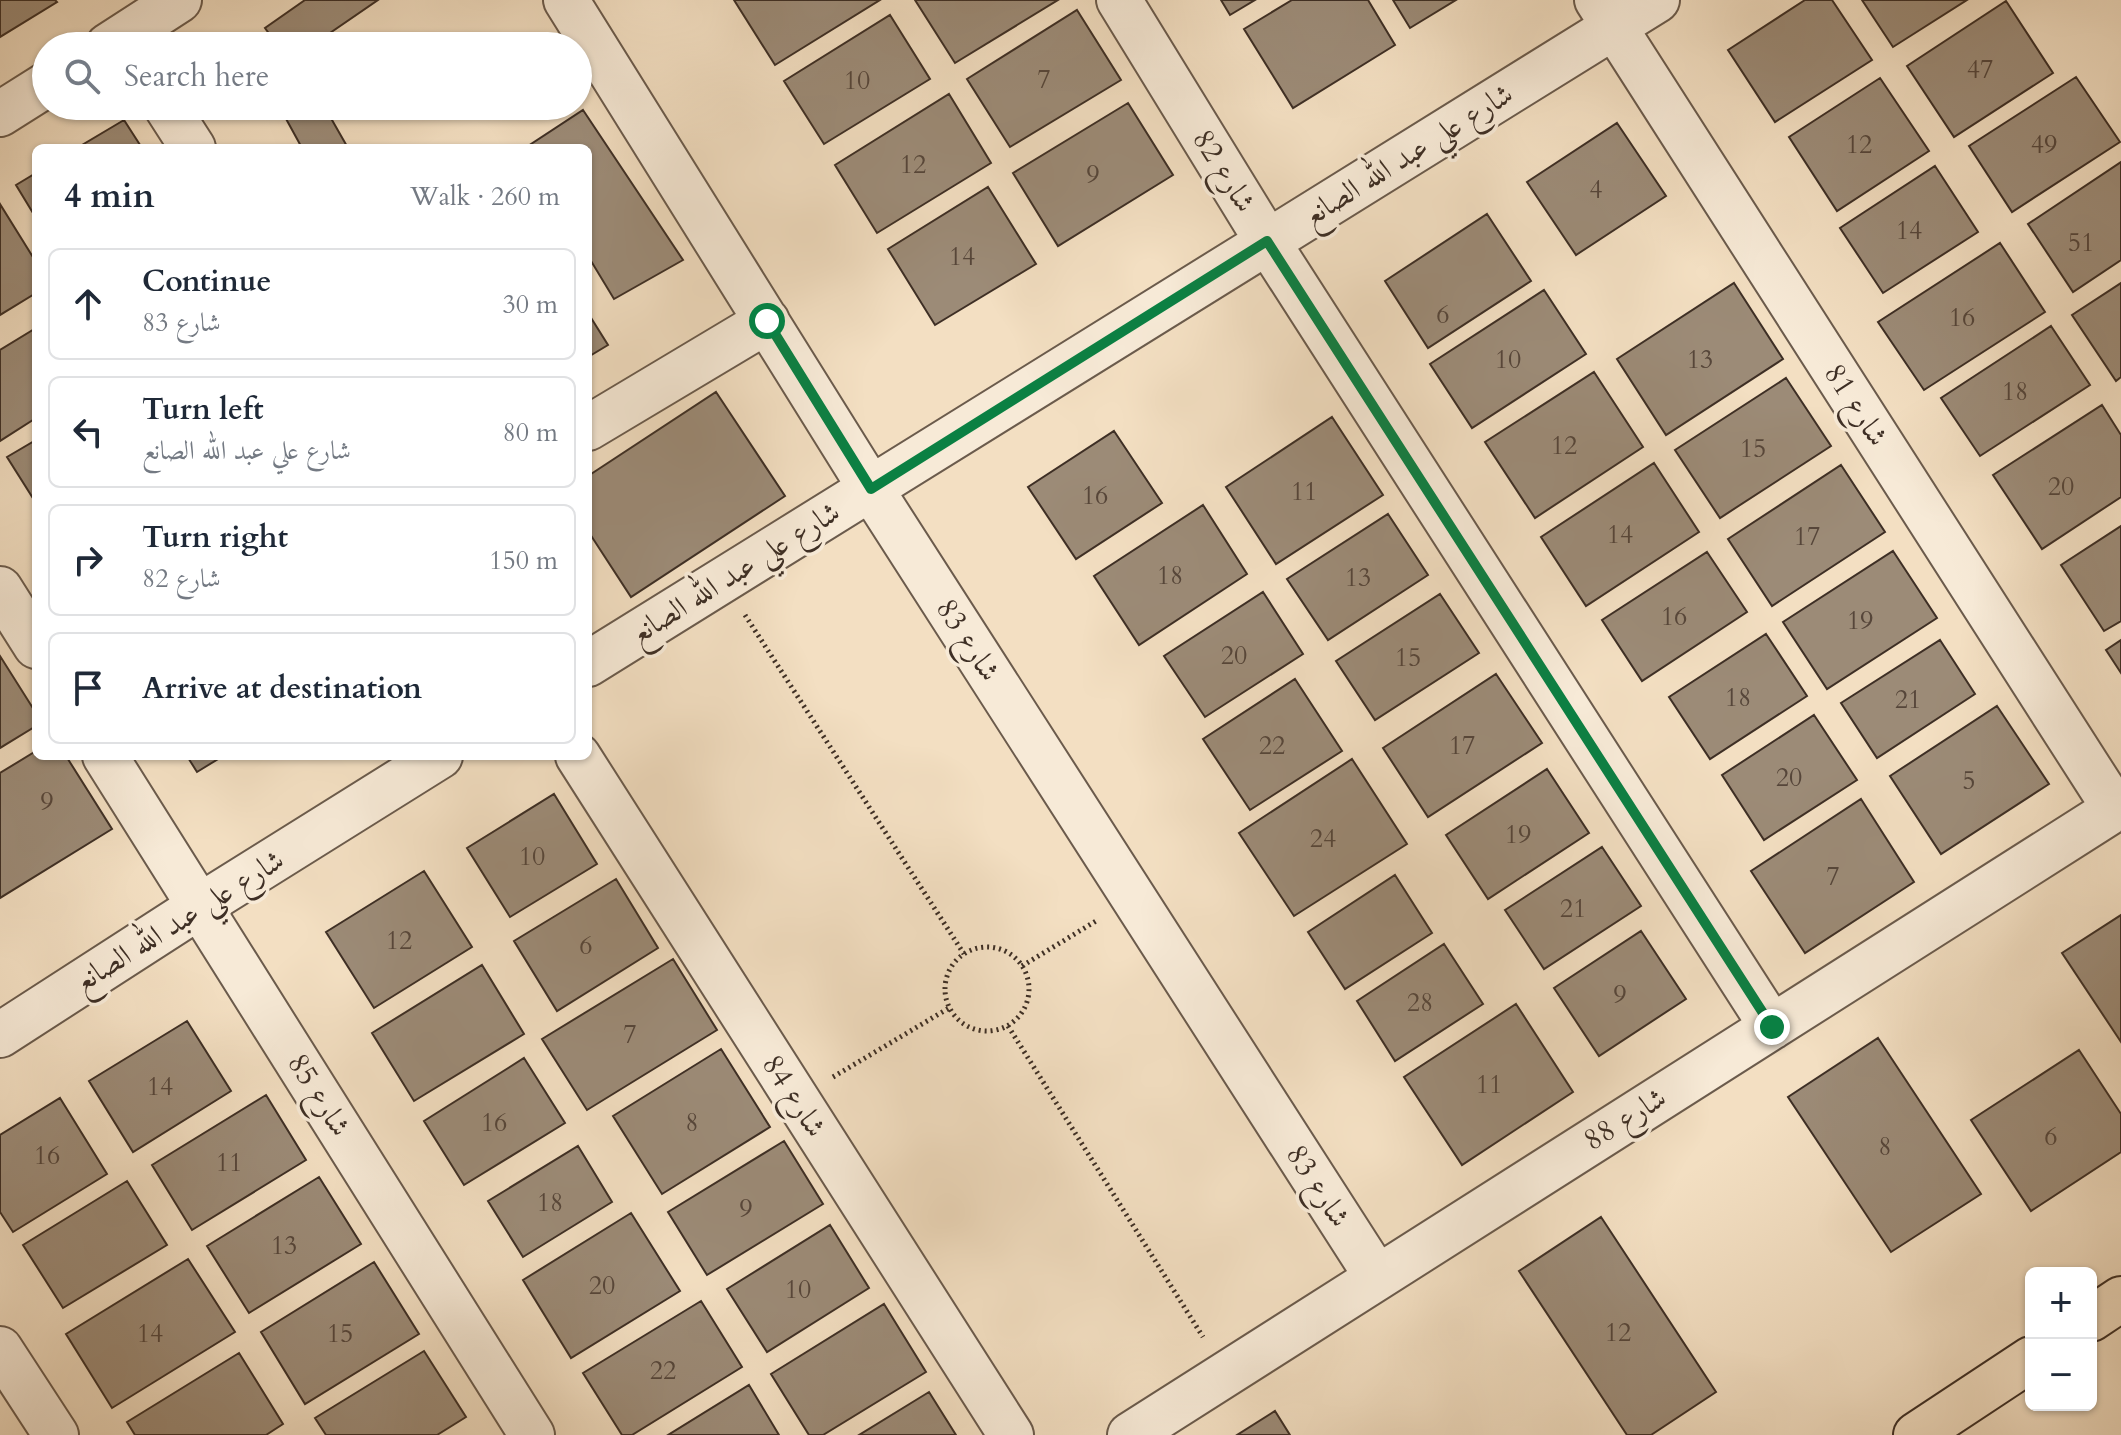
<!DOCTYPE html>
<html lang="en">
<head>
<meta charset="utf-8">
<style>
	body { margin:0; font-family:Cardo,Amiri,serif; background:#f2f2f3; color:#1f2937 }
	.controls { position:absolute; right:24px; bottom:24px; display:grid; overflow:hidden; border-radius:12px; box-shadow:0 2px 6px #0004 }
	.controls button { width:72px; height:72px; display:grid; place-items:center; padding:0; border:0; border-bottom:2px solid #e0e1e3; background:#fff; color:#1f2937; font:40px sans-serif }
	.stop { position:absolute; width:24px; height:24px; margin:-18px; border:6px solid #0b8043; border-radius:50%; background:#fff }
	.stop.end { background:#0b8043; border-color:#fff; box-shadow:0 2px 8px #0008 }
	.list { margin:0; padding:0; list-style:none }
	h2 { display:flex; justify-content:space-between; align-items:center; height:104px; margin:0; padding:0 32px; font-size:34px }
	h2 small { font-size:26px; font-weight:400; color:#747a83 }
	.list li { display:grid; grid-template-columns:52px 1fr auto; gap:24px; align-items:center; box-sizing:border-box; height:112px; margin:0 16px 16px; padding:0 16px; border:2px solid #e0e1e3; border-radius:12px }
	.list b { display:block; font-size:30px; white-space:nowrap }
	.list p { margin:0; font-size:26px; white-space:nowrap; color:#747a83 }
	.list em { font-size:26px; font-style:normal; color:#747a83 }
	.icon { flex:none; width:44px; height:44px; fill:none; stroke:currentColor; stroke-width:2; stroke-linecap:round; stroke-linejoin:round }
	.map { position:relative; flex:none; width:2121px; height:1435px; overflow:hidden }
	.search { position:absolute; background:#fff; box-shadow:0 2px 6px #0004; left:32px; top:32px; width:560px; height:88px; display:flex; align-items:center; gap:20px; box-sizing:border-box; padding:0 28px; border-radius:44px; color:#747a83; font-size:30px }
	.panel { position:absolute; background:#fff; box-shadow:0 2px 6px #0004; left:32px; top:144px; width:560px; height:616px; border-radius:12px }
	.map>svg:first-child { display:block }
	.building { fill:#9c8b77; stroke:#3e2f25; stroke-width:2 }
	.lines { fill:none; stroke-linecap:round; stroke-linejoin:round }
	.street-casing { stroke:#6b5b4c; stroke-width:48 }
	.primary-casing { stroke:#3e2f25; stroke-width:48 }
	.path { stroke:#3e2f25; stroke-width:5; stroke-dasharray:2 4; stroke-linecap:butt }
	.street { stroke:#f7ead7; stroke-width:44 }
	.primary { stroke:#f3dfc2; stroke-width:44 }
	.route { stroke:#0b8043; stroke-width:10 }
	.labels { text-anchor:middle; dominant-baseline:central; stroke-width:7; stroke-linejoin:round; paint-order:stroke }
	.number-label { font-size:26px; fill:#56463a }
	.street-label { font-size:30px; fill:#3e2f25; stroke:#f7ead7 }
</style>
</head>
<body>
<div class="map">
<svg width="2121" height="1435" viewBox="0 0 2121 1435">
	<rect width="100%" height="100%" fill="#f3dfc2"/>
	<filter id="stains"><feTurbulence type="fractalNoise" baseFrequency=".0025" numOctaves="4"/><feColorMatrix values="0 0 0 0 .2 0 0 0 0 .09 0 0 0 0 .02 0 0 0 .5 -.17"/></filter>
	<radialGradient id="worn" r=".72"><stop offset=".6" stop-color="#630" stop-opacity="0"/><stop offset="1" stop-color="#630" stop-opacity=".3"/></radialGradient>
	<path class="building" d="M0,0H55L57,2L0,37Z
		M305,0H378L311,46H278L265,28Z
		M734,0H880L775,65Z
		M915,0H1058L955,63Z
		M1221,0H1255L1230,15Z
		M1292,0H1368L1395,45L1293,108L1244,29Z
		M1393,0H1456L1410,28Z
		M1805,0H1832L1872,60L1775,122L1728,50Z
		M1862,0H1967L1893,47Z
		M2006,1L2053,73L1954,137L1907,66Z
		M1077,10L1121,80L1010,147L967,79Z
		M890,15L930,79L824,144L784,81Z
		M2076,77L2120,142L2012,212L1969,146Z
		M1880,78L1929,151L1837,211L1789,137Z
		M949,94L991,163L877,233L835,165Z
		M1128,103L1173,175L1058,246L1013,173Z
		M279,106H324L348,148H302Z
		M583,110L683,260L614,299L588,256V148H525Z
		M124,120L142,148H77Z
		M1617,123L1666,196L1576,255L1527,182Z
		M2121,162V260L2073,292L2028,224Z
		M1935,166L1978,232L1883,293L1840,228Z
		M36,173V218L16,185Z
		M988,187L1036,264L935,325L888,249Z
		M0,204L36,262V293L0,315Z
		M1487,214L1531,281L1428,348L1385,281Z
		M2000,243L2045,312L1924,390L1878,322Z
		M1734,283L1783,359L1666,435L1617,359Z
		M2121,283V377L2116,381L2072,315Z
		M1544,290L1586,354L1472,428L1430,364Z
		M588,313L608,345L588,357Z
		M2051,326L2090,385L1980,456L1941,398Z
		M36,328V418L0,441V350Z
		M1594,372L1643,447L1535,518L1485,442Z
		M1786,378L1831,446L1720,518L1675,450Z
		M716,392L785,496L631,597L588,531V476Z
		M2102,405L2121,435V497L2042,549L1993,475Z
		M1332,417L1383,495L1276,564L1226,487Z
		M1114,431L1162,503L1076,559L1028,487Z
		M36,440V503L7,457Z
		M1654,463L1699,532L1586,606L1541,537Z
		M1841,465L1885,532L1772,606L1728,539Z
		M1203,505L1247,574L1139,645L1094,576Z
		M1388,514L1428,575L1328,640L1287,579Z
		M2121,526V621L2104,631L2061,565Z
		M1893,551L1937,618L1827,689L1783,622Z
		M1707,552L1747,612L1642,681L1602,620Z
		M1263,592L1303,654L1205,717L1164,656Z
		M1440,594L1479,653L1375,720L1336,661Z
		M1766,634L1807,696L1710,759L1669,697Z
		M1940,640L1975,694L1877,758L1841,703Z
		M2121,640V673L2106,650Z
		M0,656L36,713V726L0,748Z
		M1496,674L1542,743L1428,817L1383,748Z
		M1295,679L1342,751L1250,810L1203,739Z
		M1997,706L2049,784L1941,854L1890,776Z
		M1814,715L1857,780L1764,840L1722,775Z
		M36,751V756H66L112,829L0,898V773Z
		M187,756H223L197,772Z
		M1352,759L1407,844L1294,916L1239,833Z
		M1547,769L1589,833L1488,899L1446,835Z
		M554,794L597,864L510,917L467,848Z
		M1861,799L1914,882L1805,953L1751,871Z
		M1602,847L1641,906L1544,969L1505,910Z
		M424,871L472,947L374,1008L326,932Z
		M1395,875L1432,933L1345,989L1308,932Z
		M616,879L658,948L557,1011L514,941Z
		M2121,915V1042L2062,953Z
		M1641,931L1686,999L1599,1056L1554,988Z
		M1444,944L1483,1004L1395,1061L1357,1001Z
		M673,959L717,1030L587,1110L542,1039Z
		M482,965L524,1034L414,1101L372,1033Z
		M1516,1004L1573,1092L1462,1165L1404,1077Z
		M187,1021L231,1091L133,1152L89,1081Z
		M1878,1038L1981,1194L1891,1252L1788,1097Z
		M721,1049L770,1127L662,1194L613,1116Z
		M2079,1050L2121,1114V1152L2031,1211L1971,1120Z
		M524,1058L565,1123L464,1185L424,1121Z
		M266,1095L306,1160L192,1230L152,1165Z
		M60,1098L107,1174L13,1232L0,1212V1135Z
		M784,1141L823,1204L707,1275L668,1212Z
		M578,1146L612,1202L523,1257L488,1201Z
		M319,1177L361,1244L249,1313L207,1246Z
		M127,1181L167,1245L63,1308L23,1245Z
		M631,1213L680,1291L571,1358L523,1280Z
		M1601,1217L1716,1392L1651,1435H1627L1519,1271Z
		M830,1225L869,1288L767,1352L727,1289Z
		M188,1259L235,1332L112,1408L66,1334Z
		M374,1262L419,1334L305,1404L261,1332Z
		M701,1301L742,1367L632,1435H622L583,1373Z
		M884,1304L926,1372L823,1435H809L771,1374Z
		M424,1351L466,1417L437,1435H326L315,1418Z
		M239,1353L283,1424L266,1435H135L127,1422Z
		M749,1385L779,1435H668Z
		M929,1392L956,1435H859Z
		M1275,1411L1290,1435H1237Z"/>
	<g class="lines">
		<g class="street-casing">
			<path id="street" d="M566,0L871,489L1377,1277
				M1119,0L1267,241L1772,1027
				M1597,0L2115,809
				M108,46L179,0
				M166,106L193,148
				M0,114L46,85
				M588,428L767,321
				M0,589L36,646
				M588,664L1657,0
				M105,756L532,1435
				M578,756L1011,1435
				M0,1035L200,906L440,756
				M0,1349L56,1435
				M1130,1435L2121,805"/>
		</g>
		<g class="primary-casing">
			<path id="primary" d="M2091,1319L2121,1299
				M1916,1435L2031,1359"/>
		</g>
		<path class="path" d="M745,615L964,954
			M945 989a42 42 0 1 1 84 0a42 42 0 1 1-84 0Z
			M1022,966L1096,921
			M1008,1026L1203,1337
			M833,1077L949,1008"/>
		<use href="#street" class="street"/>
		<use href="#primary" class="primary"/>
	</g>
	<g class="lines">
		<path class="route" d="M767,321L871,489L1267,241L1772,1027"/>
	</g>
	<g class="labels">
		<g class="number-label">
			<text x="1980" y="69">47</text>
			<text x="1044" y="79">7</text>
			<text x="857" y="80">10</text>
			<text x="1859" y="144">12</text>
			<text x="2044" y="144">49</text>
			<text x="913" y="164">12</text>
			<text x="1093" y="174">9</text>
			<text x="1596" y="189">4</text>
			<text x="1909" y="230">14</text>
			<text x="2081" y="242">51</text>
			<text x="962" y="256">14</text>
			<text x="1443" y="314">6</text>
			<text x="1962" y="317">16</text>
			<text x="1508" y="359">10</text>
			<text x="1700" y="359">13</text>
			<text x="2015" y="391">18</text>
			<text x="1564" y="445">12</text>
			<text x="1753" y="448">15</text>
			<text x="2061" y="486">20</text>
			<text x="1304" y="491">11</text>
			<text x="1095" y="495">16</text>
			<text x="1620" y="534">14</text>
			<text x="1807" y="536">17</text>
			<text x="1170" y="575">18</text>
			<text x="1358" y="577">13</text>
			<text x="1674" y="616">16</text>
			<text x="1860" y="620">19</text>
			<text x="1234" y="655">20</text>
			<text x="1408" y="657">15</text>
			<text x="1738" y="697">18</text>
			<text x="1908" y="699">21</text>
			<text x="1272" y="745">22</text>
			<text x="1462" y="745">17</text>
			<text x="1789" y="777">20</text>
			<text x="1969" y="780">5</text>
			<text x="47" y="801">9</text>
			<text x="1518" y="834">19</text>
			<text x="1323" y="838">24</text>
			<text x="532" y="856">10</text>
			<text x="1833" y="876">7</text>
			<text x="1573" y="908">21</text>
			<text x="399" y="940">12</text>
			<text x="586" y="945">6</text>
			<text x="1620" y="994">9</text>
			<text x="1420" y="1002">28</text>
			<text x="630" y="1034">7</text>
			<text x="1489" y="1084">11</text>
			<text x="160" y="1086">14</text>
			<text x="494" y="1122">16</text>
			<text x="692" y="1122">8</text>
			<text x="2051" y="1136">6</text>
			<text x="1885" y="1146">8</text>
			<text x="47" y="1155">16</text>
			<text x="229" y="1162">11</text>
			<text x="550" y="1202">18</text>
			<text x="746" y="1208">9</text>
			<text x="284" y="1245">13</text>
			<text x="602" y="1285">20</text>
			<text x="798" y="1289">10</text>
			<text x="1618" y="1332">12</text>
			<text x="150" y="1333">14</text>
			<text x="340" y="1333">15</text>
			<text x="663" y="1370">22</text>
		</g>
		<g class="street-label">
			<text transform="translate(1408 155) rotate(-32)">شارع علي عبد الله الصانع</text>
			<text transform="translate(1224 171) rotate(58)">شارع 82</text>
			<text transform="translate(1856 405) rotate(57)">شارع 81</text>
			<text transform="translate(735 573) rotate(-32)">شارع علي عبد الله الصانع</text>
			<text transform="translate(968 640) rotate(57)">شارع 83</text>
			<text transform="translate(179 921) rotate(-32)">شارع علي عبد الله الصانع</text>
			<text transform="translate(319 1095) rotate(58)">شارع 85</text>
			<text transform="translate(794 1096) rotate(57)">شارع 84</text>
			<text transform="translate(1625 1119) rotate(-32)">شارع 88</text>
			<text transform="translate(1318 1186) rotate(57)">شارع 83</text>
		</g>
	</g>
	<rect width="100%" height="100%" filter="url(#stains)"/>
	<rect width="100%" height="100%" fill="url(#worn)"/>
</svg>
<div class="controls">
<button>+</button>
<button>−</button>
</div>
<div class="stop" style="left:767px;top:321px"></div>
<div class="stop end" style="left:1772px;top:1027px"></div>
<div class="search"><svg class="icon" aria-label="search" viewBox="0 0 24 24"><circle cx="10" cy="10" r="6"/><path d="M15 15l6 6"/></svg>Search here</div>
<section class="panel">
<h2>4 min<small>Walk · 260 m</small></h2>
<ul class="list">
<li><svg class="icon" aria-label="ahead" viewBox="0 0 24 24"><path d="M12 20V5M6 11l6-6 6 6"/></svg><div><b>Continue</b><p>شارع 83</p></div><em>30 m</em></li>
<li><svg class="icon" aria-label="left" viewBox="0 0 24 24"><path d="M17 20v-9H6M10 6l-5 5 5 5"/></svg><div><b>Turn left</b><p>شارع علي عبد الله الصانع</p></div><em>80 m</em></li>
<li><svg class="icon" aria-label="right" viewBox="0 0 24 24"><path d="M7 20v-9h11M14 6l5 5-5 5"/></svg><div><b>Turn right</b><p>شارع 82</p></div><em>150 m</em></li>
<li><svg class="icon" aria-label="arrive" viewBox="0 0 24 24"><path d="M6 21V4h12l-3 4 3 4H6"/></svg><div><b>Arrive at destination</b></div></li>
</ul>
</section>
</div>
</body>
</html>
